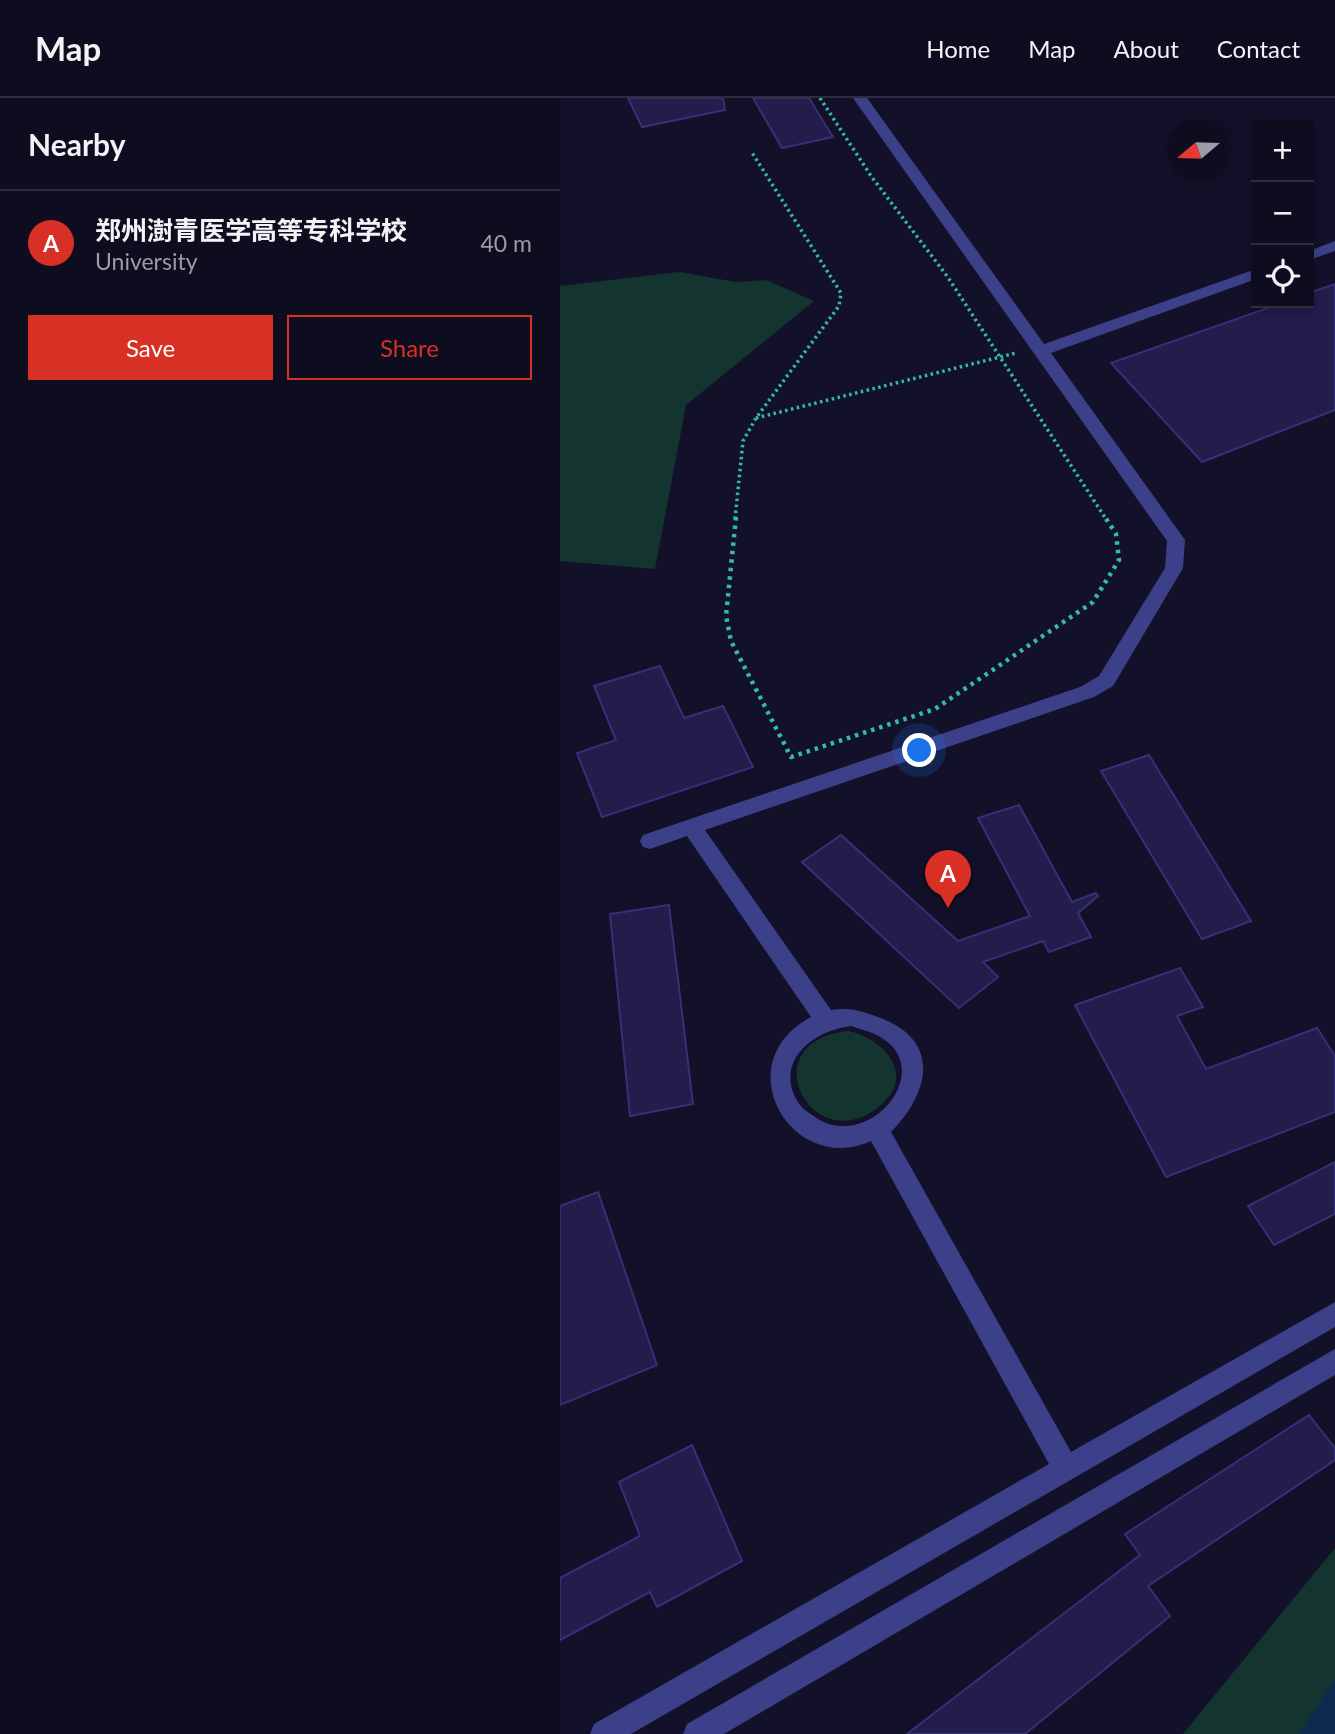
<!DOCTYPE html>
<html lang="en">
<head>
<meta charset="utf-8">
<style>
	body { margin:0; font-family:Lato,"Noto Sans SC",sans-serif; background:#1c1b2d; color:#f1f3f6 }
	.controls { position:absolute; right:21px; top:21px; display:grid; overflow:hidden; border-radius:0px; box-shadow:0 4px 10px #0003 }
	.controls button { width:63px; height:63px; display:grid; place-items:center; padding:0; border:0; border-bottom:2px solid #2e2d3e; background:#0e0d20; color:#f1f3f6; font:35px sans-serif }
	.compass { position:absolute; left:607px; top:21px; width:63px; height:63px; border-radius:50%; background:#0e0d20; box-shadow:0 4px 10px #0003; rotate:251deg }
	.you { position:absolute; left:360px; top:653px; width:24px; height:24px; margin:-18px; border:5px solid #fff; border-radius:50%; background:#1a73e8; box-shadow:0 0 0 10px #1a73e833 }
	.badge { display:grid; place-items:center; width:46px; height:46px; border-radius:50%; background:#d93025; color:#fff; font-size:23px; font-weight:700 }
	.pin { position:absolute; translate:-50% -58px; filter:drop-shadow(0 2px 4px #0008) }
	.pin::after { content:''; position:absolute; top:37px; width:24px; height:21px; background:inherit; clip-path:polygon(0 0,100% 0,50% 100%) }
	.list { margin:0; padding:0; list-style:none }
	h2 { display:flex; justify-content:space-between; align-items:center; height:91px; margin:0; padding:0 28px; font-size:30px }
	h2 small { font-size:23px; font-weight:400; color:#9b9ca5 }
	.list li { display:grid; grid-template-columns:46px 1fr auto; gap:21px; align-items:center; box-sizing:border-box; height:105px; padding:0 28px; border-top:2px solid #2e2d3e }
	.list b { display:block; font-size:26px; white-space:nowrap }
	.list p { margin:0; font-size:23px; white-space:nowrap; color:#9b9ca5 }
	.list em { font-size:23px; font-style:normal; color:#9b9ca5 }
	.actions { display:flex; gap:14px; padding:21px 28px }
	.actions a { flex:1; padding:16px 0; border:2px solid #d93025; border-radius:0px; text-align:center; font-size:24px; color:#d93025 }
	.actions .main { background:#d93025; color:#fff }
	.icon { flex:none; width:38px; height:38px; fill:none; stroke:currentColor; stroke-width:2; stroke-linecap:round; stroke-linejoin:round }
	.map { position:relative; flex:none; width:775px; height:1636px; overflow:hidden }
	header { display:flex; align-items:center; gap:42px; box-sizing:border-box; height:98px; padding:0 35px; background:#0e0d20; border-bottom:2px solid #2e2d3e }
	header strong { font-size:33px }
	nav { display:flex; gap:38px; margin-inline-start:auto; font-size:24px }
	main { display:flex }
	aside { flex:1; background:#0e0d20 }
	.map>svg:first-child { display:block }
	.green { fill:#143430 }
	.water { fill:#0d2a4d }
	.building { fill:#221d4b; stroke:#372f77; stroke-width:2 }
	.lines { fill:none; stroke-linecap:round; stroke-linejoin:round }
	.path-far1 { stroke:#31bca7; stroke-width:3.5; stroke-dasharray:2.5 3.5; stroke-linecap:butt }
	.path { stroke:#31bca7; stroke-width:4.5; stroke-dasharray:3.5 5; stroke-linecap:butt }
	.minor { fill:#3c4089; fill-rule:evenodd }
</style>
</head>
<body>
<header>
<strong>Map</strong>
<nav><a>Home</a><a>Map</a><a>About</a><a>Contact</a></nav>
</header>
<main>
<aside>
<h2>Nearby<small></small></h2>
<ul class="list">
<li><span class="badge">A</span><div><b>郑州澍青医学高等专科学校</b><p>University</p></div><em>40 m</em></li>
</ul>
<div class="actions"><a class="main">Save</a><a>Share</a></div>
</aside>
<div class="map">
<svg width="775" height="1636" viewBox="0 0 775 1636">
	<rect width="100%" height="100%" fill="#13112a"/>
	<path class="green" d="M119,174L176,184L206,182L254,203L126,307L95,471L0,463V188Z
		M289,933C323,941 356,975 322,1006C254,1067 187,943 289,933Z
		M775,1450V1636H623Z"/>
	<path class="water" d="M775,1581V1636H739Z"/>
	<path class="building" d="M68,0H163L165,12L82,29Z
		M193,0H249L273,39L222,50Z
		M775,186V312L642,364L551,265L722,205H749V195Z
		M100,568L124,620L163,608L193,669L42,719L17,655L56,642L34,588Z
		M589,657L691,823L642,841L541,673Z
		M459,707L512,804L536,795L538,798L518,815L531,839L489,854L483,843L423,864L438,879L399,910L242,764L281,737L398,843L470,818L418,720Z
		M109,807L133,1006L70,1018L50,816Z
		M620,870L643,909L617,918L646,971L757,930L775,958V1014L606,1079L515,907Z
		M775,1064V1116L714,1147L688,1108Z
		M38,1094L97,1267L0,1307V1108Z
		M749,1317L775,1350V1362L588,1488L610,1518L465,1636H347L580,1457L565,1436Z
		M132,1347L182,1463L97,1509L90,1494L0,1542V1480L80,1438L59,1384Z"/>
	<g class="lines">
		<path class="path-far1" d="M260,0L311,78L387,178L546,421
			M196,320L456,255
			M175,421L183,343L196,320L279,208L281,195L191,53"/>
		<path class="path" d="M176,419L166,518L171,543L231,659L375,611L533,504L559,462L556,436L545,419"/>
		<path class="minor" d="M293,0H307L484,246L696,171V181L491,255L625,442L623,470L553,588L534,599L145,732L271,912C290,909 301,913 318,919C382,942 370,994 331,1034L511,1354L775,1204V1229L71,1636H30L34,1626L489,1366L311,1043C233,1079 164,966 251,919L127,738L90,751L83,749L80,743L83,737L520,589L539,578L605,470L607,443ZM292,928C301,932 314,934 322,940C375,973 311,1052 258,1021C249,1015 240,1010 235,999C216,959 258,931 292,928Z
			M775,143V153L749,162V153Z
			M775,1251V1277L164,1636H123L127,1626Z"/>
	</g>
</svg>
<div class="controls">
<button>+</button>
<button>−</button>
<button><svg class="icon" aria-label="locate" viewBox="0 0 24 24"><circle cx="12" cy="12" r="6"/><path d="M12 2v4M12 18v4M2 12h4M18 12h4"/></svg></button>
</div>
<svg class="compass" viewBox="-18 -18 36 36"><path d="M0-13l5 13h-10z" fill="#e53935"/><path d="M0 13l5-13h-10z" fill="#9b9ca5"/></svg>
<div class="you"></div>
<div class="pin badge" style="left:388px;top:810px">A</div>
</div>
</main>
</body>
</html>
